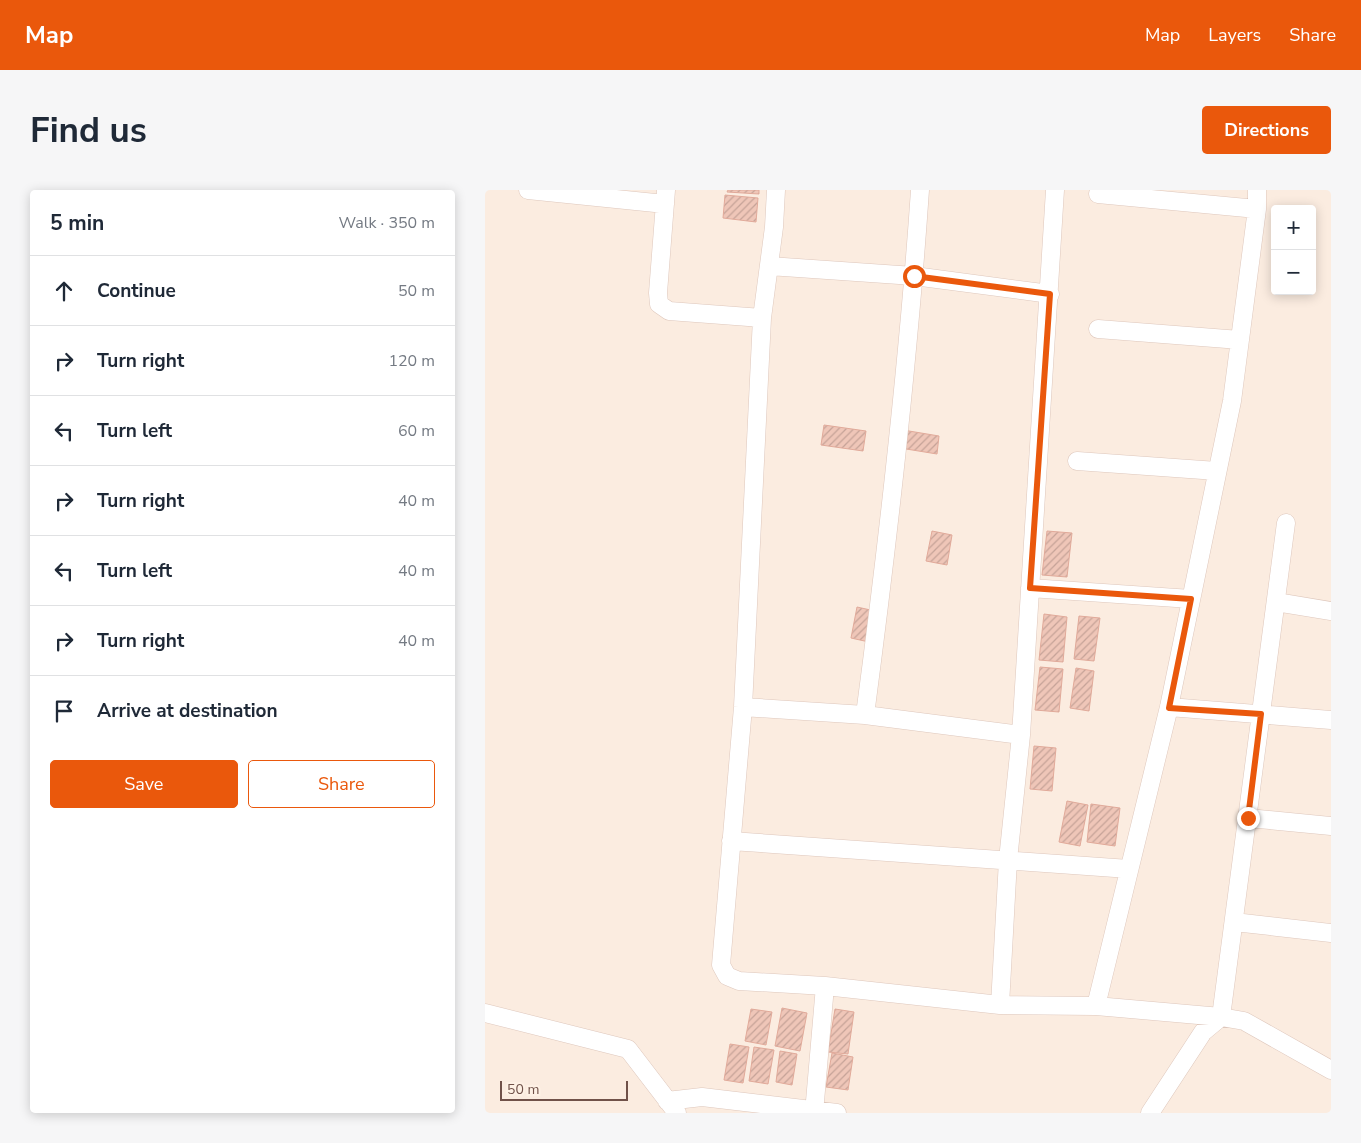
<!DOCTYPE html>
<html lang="en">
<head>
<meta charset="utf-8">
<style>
	body { margin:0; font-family:"Nunito Sans",sans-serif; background:#f6f6f7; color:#1f2937 }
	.controls { position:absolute; right:15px; top:15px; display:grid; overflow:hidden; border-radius:5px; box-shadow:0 2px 12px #0003 }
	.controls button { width:45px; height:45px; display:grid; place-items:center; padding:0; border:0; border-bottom:1px solid #e0e1e3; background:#fff; color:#1f2937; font:25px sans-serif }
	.scale { position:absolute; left:15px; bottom:12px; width:128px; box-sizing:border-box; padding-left:5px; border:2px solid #705149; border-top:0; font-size:14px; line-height:18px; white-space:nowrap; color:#705149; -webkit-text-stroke:4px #fef1e5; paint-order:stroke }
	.stop { position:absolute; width:15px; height:15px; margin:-11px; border:4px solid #ea580c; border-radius:50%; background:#fff }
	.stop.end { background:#ea580c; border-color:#fff; box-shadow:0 1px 5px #0008 }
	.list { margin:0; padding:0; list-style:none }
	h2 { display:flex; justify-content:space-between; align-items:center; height:65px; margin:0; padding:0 20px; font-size:21px }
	h2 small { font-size:16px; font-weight:400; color:#747a83 }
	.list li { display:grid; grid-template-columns:32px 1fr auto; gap:15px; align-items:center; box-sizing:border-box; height:70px; padding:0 20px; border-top:1px solid #e0e1e3 }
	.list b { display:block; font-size:19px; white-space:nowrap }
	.list em { font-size:16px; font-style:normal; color:#747a83 }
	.actions { display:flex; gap:10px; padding:15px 20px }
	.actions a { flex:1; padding:11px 0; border:1px solid #ea580c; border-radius:5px; text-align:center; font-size:18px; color:#ea580c }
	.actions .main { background:#ea580c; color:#fff }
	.icon { flex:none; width:28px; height:28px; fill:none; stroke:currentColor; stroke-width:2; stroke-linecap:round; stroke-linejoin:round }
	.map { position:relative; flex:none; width:846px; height:923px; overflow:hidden; border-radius:5px }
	header { display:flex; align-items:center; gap:30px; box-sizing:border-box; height:70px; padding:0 25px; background:#ea580c; color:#fff }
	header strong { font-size:24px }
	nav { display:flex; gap:28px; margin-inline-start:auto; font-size:18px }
	.intro { display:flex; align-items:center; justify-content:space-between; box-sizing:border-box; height:120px; padding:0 30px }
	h1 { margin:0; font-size:35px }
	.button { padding:12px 22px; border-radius:5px; background:#ea580c; color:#fff; font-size:18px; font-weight:700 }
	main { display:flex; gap:30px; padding:0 30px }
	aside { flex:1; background:#fff; border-radius:5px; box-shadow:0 2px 12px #0003 }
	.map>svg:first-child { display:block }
	.building { fill:url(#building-hatch); stroke:#e1aa9a }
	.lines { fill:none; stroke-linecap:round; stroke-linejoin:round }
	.minor-casing { stroke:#dec7bc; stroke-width:19 }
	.minor { stroke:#fff; stroke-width:18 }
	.route { stroke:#ea580c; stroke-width:6 }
</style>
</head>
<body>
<header>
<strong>Map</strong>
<nav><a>Map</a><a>Layers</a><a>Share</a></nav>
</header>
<div class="intro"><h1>Find us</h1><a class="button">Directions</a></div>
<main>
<aside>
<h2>5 min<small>Walk · 350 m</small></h2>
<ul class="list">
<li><svg class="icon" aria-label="ahead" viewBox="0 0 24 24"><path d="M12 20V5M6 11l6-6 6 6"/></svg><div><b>Continue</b></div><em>50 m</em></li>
<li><svg class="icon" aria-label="right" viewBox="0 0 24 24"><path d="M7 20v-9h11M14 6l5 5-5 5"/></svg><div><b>Turn right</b></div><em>120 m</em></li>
<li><svg class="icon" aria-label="left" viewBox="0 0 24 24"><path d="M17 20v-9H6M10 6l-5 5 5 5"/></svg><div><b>Turn left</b></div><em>60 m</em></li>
<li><svg class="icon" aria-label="right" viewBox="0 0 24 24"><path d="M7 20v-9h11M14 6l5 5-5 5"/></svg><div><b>Turn right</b></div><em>40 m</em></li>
<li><svg class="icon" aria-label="left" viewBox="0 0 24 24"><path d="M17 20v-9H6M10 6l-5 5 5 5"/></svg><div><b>Turn left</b></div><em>40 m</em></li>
<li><svg class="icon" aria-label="right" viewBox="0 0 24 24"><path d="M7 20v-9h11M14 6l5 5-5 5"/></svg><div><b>Turn right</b></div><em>40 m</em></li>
<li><svg class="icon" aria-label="arrive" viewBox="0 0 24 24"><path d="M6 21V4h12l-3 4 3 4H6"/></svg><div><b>Arrive at destination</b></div></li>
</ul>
<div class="actions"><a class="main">Save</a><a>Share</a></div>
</aside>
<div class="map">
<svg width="846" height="923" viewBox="0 0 846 923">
	<defs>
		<pattern id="building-hatch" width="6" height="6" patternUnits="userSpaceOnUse" patternTransform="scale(1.25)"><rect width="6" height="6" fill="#efc6b8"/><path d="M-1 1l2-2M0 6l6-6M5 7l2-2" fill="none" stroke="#c6a398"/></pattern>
	</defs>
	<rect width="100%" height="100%" fill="#fbece0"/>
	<path class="building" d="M243,0H274V4L242,2Z
		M240,5L273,8L271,32L238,28Z
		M339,235L381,241L378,261L336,255Z
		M418,240L454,246L452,264L415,258Z
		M447,341L467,345L462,375L441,371Z
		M562,341L587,343L582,387L557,385Z
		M372,417L390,421L384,452L366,448Z
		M559,424L582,427L578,472L554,470Z
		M594,426L615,428L609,471L589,469Z
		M555,477L578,479L574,522L550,520Z
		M591,478L609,481L604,521L585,518Z
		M549,556L571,558L567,601L545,599Z
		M582,611L603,615L595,656L574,652Z
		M606,614L635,618L630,656L602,652Z
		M297,818L322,823L315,861L290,856Z
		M266,819L287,822L281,855L260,851Z
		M350,819L369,822L363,864L343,862Z
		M245,854L264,857L258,893L239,890Z
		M269,857L289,860L283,894L264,891Z
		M295,861L312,864L307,895L291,892Z
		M347,863L368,867L363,900L341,897Z"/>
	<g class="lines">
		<g class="minor-casing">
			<path id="minor" d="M43,0L180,14
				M181,0L173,103L174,114L184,121L277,128
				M291,0L289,37L277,128L258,517L236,775L242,786L254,791L340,796L515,815L523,670L536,545L570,0
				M435,0C423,175 403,351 380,525L536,545
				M613,4L772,19
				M284,76L429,86L565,104
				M613,139L755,150
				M592,271L732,281
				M545,398L706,409
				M791,412L846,421
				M258,517L380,525
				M684,517L846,530
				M763,628L846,636
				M246,651L644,679
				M749,732L846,743
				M515,815L611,816L684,517L747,211L772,19V0
				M611,816L736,827L801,333
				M0,823L143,859L192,923
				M182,911L217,907L352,923
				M329,923L340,796
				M665,923L718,842L736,827L759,831L846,880"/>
		</g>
		<use href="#minor" class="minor"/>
	</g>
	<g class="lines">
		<path class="route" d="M429,86L565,104L545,398L706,409L684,518L776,524L763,628"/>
	</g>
</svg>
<div class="controls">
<button>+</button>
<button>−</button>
</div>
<div class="scale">50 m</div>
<div class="stop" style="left:429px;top:86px"></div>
<div class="stop end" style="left:763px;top:628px"></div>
</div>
</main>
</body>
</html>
